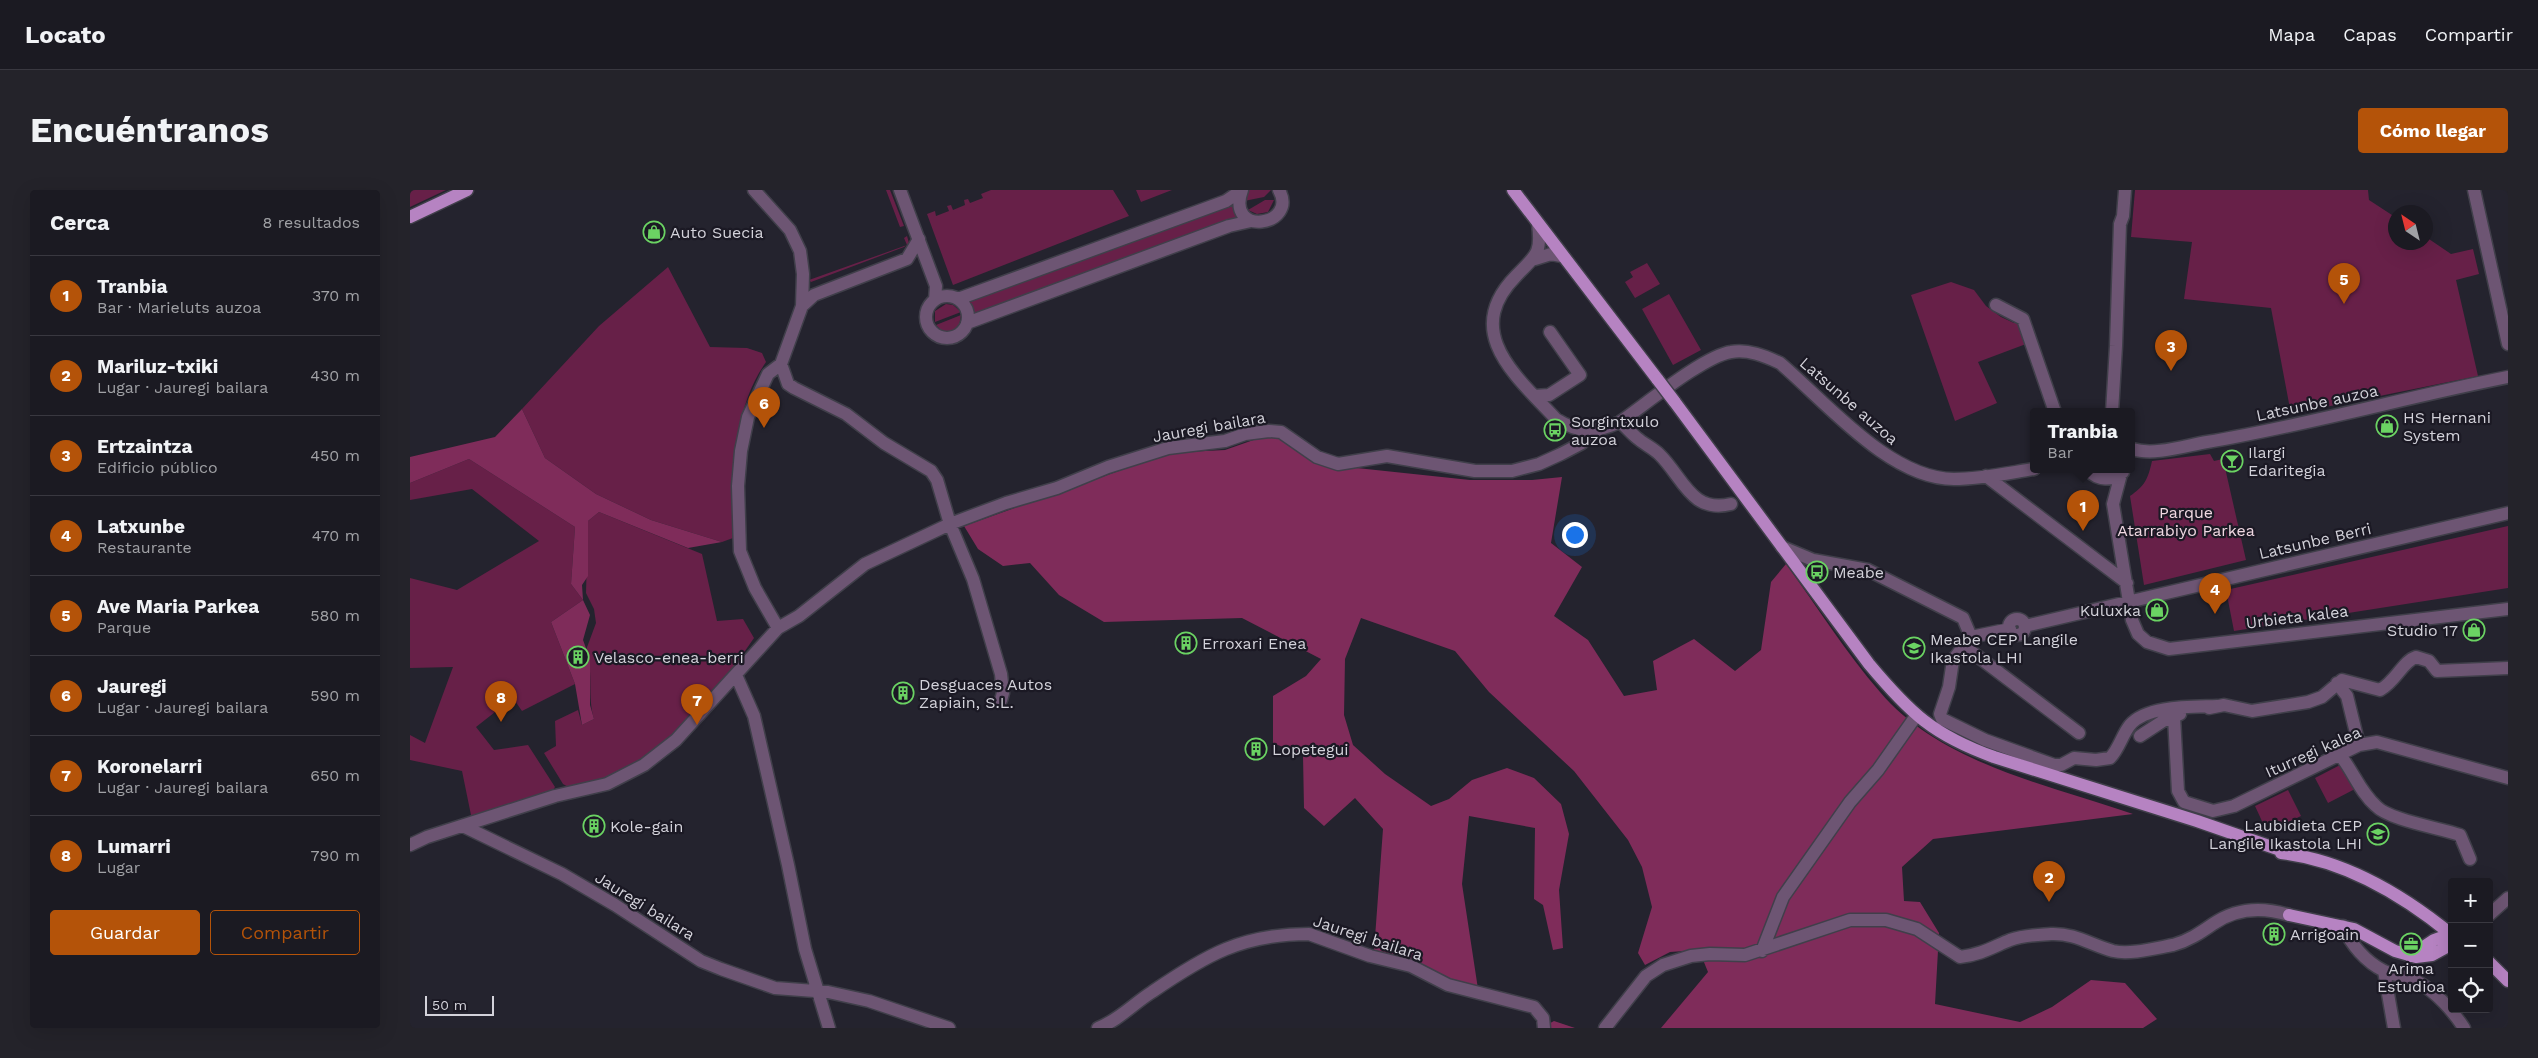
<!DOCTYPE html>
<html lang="es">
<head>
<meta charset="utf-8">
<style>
	body { margin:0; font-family:"Work Sans",sans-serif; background:#24232a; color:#f1f3f6 }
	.controls { position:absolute; right:15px; bottom:15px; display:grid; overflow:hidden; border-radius:5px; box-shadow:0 5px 20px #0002 }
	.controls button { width:45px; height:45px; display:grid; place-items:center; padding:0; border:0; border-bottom:1px solid #393840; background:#1b1a22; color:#f1f3f6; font:25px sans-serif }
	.compass { position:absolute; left:1978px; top:15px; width:45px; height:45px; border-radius:50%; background:#1b1a22; box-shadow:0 5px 20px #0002; rotate:325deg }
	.scale { position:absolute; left:15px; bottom:12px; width:69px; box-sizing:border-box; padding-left:5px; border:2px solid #d3d2da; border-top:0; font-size:14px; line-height:18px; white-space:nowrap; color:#d3d2da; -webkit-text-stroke:4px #1b1924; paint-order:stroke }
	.you { position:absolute; left:1164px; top:344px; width:18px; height:18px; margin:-12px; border:4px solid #fff; border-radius:50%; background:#1a73e8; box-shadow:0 0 0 8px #1a73e833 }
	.badge { display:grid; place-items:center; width:32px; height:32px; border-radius:50%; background:#b45309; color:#fff; font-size:16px; font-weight:700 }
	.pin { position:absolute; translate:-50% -41px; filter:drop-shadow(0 1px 2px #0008) }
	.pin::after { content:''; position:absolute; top:26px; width:18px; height:15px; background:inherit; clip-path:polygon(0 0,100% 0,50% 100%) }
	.popup { position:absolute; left:1620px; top:218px; width:105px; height:65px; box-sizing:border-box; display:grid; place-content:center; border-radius:5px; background:#1b1a22; filter:drop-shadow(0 1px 4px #0005); font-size:16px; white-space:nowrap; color:#a0a1a5 }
	.popup b { font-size:19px; color:#f1f3f6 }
	.popup::after { content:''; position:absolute; left:50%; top:100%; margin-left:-10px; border:10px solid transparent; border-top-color:#1b1a22 }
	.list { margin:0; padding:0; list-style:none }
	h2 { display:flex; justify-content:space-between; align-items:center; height:65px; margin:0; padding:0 20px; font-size:21px }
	h2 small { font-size:16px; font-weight:400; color:#a0a1a5 }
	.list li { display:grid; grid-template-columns:32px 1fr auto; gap:15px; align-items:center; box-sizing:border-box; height:80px; padding:0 20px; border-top:1px solid #393840 }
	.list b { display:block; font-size:19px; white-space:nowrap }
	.list p { margin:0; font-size:16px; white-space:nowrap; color:#a0a1a5 }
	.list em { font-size:16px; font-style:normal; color:#a0a1a5 }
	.actions { display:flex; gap:10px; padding:15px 20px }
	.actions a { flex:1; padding:11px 0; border:1px solid #b45309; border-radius:5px; text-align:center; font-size:18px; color:#b45309 }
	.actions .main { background:#b45309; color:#fff }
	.icon { flex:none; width:28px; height:28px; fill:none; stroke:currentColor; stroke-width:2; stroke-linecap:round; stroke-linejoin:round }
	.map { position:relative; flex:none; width:2098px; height:838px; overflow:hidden; border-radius:5px }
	header { display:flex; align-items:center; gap:30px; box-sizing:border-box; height:70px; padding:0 25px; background:#1b1a22; border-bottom:1px solid #393840 }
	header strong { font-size:24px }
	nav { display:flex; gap:28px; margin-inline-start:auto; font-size:18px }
	.intro { display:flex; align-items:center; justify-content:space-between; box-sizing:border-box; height:120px; padding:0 30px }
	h1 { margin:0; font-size:35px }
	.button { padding:12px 22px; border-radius:5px; background:#b45309; color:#fff; font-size:18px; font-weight:700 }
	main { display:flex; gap:30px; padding:0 30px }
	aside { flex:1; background:#1b1a22; border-radius:5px; box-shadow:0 5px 20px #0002 }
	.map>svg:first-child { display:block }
	.green { fill:#672048 }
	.forest { fill:#7f2c5a }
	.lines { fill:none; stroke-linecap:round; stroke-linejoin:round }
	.minor-casing { stroke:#403f4a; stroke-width:15 }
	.major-casing { stroke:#403f4a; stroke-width:15 }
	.minor { stroke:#6d5573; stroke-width:12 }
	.major { stroke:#b683c2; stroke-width:12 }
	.major-bridge-casing { stroke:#403f4a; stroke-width:15; stroke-linecap:butt }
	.major-bridge { stroke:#b683c2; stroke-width:12 }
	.labels { text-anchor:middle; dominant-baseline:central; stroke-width:4.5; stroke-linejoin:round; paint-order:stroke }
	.poi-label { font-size:16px; fill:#d3d2da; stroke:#1b1924; text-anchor:start }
	.street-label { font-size:16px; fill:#d3d2da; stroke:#1b1924 }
	.park-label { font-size:16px; fill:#f0d8e2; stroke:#1b1924 }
</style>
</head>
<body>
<header>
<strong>Locato</strong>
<nav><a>Mapa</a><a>Capas</a><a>Compartir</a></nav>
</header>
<div class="intro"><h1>Encuéntranos</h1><a class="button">Cómo llegar</a></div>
<main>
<aside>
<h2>Cerca<small>8 resultados</small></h2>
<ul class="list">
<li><span class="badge">1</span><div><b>Tranbia</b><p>Bar · Marieluts auzoa</p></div><em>370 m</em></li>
<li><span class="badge">2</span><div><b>Mariluz-txiki</b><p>Lugar · Jauregi bailara</p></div><em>430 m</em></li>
<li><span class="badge">3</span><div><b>Ertzaintza</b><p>Edificio público</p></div><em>450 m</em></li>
<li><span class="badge">4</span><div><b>Latxunbe</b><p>Restaurante</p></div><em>470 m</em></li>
<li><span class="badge">5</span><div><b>Ave Maria Parkea</b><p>Parque</p></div><em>580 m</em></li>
<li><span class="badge">6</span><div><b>Jauregi</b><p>Lugar · Jauregi bailara</p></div><em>590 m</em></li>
<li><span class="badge">7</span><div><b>Koronelarri</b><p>Lugar · Jauregi bailara</p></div><em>650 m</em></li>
<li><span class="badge">8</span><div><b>Lumarri</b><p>Lugar</p></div><em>790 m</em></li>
</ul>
<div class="actions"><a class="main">Guardar</a><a>Compartir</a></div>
</aside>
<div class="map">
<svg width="2098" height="838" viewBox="0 0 2098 838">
	<rect width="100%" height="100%" fill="#24232e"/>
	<path class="green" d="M0,0H36L0,17Z
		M476,0H480L494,36L490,37Z
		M581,0H703L719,26L543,95L517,24L525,21L526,26L539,21L537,16L541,15L543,20L555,15L554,10L558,9L560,13L573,8L571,4Z
		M726,0H762L731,12Z
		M838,0H861L854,7L834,11Z
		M1725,0H1958L1959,10L1985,27L1986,52H2016V47L2041,64L2063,59L2069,84L2046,90L2068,186L1881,224L1861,118L1774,109L1782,52L1721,47Z
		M855,10H864L858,22L847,24L838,20Z
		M823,11L826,22L830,28L565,128L558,111Z
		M497,46L499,53L494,57L401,92L399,90L497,55L494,48Z
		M1237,73L1250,94L1225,108L1215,92L1223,87L1220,82Z
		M258,77L300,157L337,158L352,163L356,172C321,221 323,291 323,348L312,352L241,330L186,304L135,268L112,219L189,136Z
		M1541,92L1564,100L1576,116L1591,127L1604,133H1612L1616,141L1611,145L1616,154L1568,172L1587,213L1545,231L1501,105Z
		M1259,104L1291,160L1263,175L1232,119Z
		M536,114L543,115L551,122L525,132V121Z
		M551,125L549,136L542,141H532L526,135Z
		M1800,264L1804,271L1813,269L1836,370L1734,395L1720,306C1735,296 1738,289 1742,271Z
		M59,269L165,337L161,394L173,410L141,432L165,494L112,521L103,508L66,537L84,560L118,555L145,597L141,603L72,627L61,625L52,581L0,570V545L15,553L43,477L0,478V388L47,400L129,351L62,299L0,310V293Z
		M189,322L292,364L307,431L333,429L344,448L314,491L270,539L219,579L184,593L160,598L153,594L134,563L146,556L145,531L168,520L172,535L184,529C177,506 184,482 176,460L186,433L184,419L176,403L178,331Z
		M2098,336V398L1824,441L1816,400Z
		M1932,574L1945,599L1918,613L1905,588Z
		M1878,600L1891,626L1857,642L1845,616Z"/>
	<path class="forest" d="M112,219L135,268L186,304L241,330L312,352L278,358L189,322L178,331V386L172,395L173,410L180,425L173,450L180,469V515L184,529L172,535L165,494L141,432L173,410L161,394L165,337L59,269L0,293V267L85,247Z
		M869,246L928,276L1060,290H1122L1152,287L1141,353L1172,377L1144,426L1178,450L1214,506L1247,500L1243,471L1284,449L1325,481L1351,460L1361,392L1376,374C1406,415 1436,463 1470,502C1530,573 1638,595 1723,624L1523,649L1492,677L1494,711L1510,712L1529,743L1525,814L1610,832L1642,817L1681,790L1715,793L1747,829L1733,838H1251L1298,782L1289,760L1260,762L1235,775L1228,763L1242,717L1232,677L1218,650L1164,581L1079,502L1045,461L951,428L935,469L934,525L943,555L975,584L1021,616L1039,609L1062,590L1097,578L1124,588L1151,614L1159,644L1149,700L1153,758L1143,760L1133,715L1124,709L1125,638L1059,626L1052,694L1068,799L1048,795L964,761L973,639L945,608L914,636L894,618L893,565L863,553V506L896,486L911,469L832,428L694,432L649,405L620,373L593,376L568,359L554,336L748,267L775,262L815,260L852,247Z
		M1144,831L1165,838H1131Z"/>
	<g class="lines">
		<g class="minor-casing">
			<path id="minor" d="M344,0L380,40L390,61L393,84L392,116L371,174L358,184L338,227L331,261L328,296L330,361L345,398L368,438
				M490,0L526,96L525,110
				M832,0C815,48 889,36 869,0
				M2064,0L2098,154
				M1128,34C1132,64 1126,65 1106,86C1051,142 1106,186 1146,229C1170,244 1185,243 1210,232C1236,214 1294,166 1321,162C1338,159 1355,166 1370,173C1417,213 1480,289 1544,289C1571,289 1598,283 1624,279
				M1125,69L1141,64L1151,66
				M516 127a21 21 0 1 1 42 0a21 21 0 1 1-42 0Z
				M548,109L816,11L832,0
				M1586,115L1613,129L1645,222
				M392,116L404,105L497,69L509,49
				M557,133L819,36L841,31
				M371,174L378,194L384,198L436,224L474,253L521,281L527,290L540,334L563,389L591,484L593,503L591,510
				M1124,206L1139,205L1170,185L1140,142
				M1702,222L1706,156L1710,34L1713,26L1715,0
				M1210,232C1216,237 1221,243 1227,248C1234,254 1243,258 1249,264C1273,287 1281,324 1321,314
				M1722,259C1744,266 1774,256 1797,252C1898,235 1997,207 2098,187
				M1678,280C1688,291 1702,291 1713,282
				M1711,284L1703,314L1722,430L1728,444L1737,452L1759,459L2098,419
				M1576,286L1717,393
				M1372,357L1403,370L1458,380L1553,428L1561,447
				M1599 437a8 8 0 1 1 16 0a8 8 0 1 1-16 0Z
				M1615,436L2098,323
				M1600,439L1561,447L1543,470L1539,497L1530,524L1532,529L1575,550L1644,575H1651L1664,568L1686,570L1700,568C1709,559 1712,545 1720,535C1737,515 1783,517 1807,516
				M1554,456L1669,543
				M326,485L344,526L378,675L395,759L419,838
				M1927,493L1937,506L1949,555
				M1799,518L1814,515L1842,521L1898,512L1912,507L1932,490L1970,500C1986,491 1993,471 2006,467L2019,471L2027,481L2098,478
				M1764,527L1768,601L1774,612L1803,621L1824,616L1949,555L1967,552L2098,588
				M1730,546L1753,531L1770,524
				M1930,565C1943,581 1950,602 1966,616C1979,630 2030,638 2050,645L2060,669
				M53,636L152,684L205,715L291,771L311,779L365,798L418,802L459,811L539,838
				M0,655L17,647L145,606L197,594L234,575L266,550L368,438L389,426L455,374L540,334L596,313L647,298L698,277L758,258L815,251L835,244L859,241L871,242L907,267L928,274L977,266L1065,281H1102L1129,274L1151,264L1172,253L1187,241
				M2079,725L2098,708
				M1933,736C1941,755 1956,772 1974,781C1985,786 1998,786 2008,792C2026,802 2043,821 2054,838
				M1352,761L1373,707L1440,612L1468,580L1506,526
				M1974,781L1984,838
				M688,838C709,830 723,814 742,802C796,765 832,744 899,744L960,766L1001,776L1038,795L1124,817L1133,828L1134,838
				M1195,838L1236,786L1253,775L1281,766L1300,764L1335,765L1440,730H1476L1507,739L1550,767C1570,765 1583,757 1600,750C1614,745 1627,745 1641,744C1665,743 1681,755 1703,761C1720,765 1746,758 1763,755C1778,751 1790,743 1803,734C1826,718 1853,717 1879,725"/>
		</g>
		<g class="major-casing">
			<path id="major" d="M1103,0L1248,190
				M0,27L57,0
				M1264,211L1459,474C1500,523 1523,545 1584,567L1787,631L1879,663
				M1871,663C1935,670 1993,705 2042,745
				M1879,725L1944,739L1985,761L2006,767L2022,765L2042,754
				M2000,766L2024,750L2040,744
				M2079,772L2098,791"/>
		</g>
		<use href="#minor" class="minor"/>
		<use href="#major" class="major"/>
		<g class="major-bridge-casing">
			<path id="major-bridge" d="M1248,190L1264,211"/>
		</g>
		<use href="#major-bridge" class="major-bridge"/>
	</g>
	<defs>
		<g id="shop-ring" transform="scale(1.125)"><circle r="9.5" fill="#1b1924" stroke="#6bd363" stroke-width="1.5"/><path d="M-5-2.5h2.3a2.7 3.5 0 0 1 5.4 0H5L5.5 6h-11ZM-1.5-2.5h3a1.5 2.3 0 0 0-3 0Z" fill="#6bd363"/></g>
		<g id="bus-ring" transform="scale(1.125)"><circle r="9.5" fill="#1b1924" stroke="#6bd363" stroke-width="1.5"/><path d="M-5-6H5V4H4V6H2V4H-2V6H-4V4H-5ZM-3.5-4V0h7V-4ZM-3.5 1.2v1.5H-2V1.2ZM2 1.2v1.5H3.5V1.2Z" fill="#6bd363"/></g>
		<g id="bar-ring" transform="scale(1.125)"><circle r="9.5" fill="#1b1924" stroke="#6bd363" stroke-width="1.5"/><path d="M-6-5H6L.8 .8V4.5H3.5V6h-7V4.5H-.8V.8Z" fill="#6bd363"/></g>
		<g id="building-ring" transform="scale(1.125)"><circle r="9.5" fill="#1b1924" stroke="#6bd363" stroke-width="1.5"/><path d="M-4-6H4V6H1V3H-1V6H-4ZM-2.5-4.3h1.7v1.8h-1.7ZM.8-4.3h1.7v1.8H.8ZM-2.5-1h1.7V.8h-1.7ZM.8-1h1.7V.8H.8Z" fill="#6bd363"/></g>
		<g id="school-ring" transform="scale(1.125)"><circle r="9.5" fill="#1b1924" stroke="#6bd363" stroke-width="1.5"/><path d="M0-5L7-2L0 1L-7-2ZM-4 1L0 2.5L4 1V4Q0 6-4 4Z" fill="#6bd363"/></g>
		<g id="office-ring" transform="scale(1.125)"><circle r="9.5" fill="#1b1924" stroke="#6bd363" stroke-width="1.5"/><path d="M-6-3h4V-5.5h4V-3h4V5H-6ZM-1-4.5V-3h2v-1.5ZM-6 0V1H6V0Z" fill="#6bd363"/></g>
	</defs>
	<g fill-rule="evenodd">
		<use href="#shop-ring" x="244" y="42"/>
		<use href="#shop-ring" x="1977" y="236"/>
		<use href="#bus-ring" x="1145" y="240"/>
		<use href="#bar-ring" x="1822" y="271"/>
		<use href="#bus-ring" x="1407" y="382"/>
		<use href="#shop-ring" x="1747" y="420"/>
		<use href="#shop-ring" x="2064" y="440"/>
		<use href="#building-ring" x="776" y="453"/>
		<use href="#school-ring" x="1504" y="458"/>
		<use href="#building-ring" x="168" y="467"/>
		<use href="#building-ring" x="493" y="503"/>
		<use href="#building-ring" x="846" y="559"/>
		<use href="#building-ring" x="184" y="636"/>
		<use href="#school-ring" x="1968" y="644"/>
		<use href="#building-ring" x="1864" y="744"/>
		<use href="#office-ring" x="2001" y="754"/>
	</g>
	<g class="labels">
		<g class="poi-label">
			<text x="260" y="42">Auto Suecia</text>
			<text x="1993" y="227">HS Hernani<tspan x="1993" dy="18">System</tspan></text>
			<text x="1161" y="231">Sorgintxulo<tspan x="1161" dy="18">auzoa</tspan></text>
			<text x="1838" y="262">Ilargi<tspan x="1838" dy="18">Edaritegia</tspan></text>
			<text x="1423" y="382">Meabe</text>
			<text x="1731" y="420" text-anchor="end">Kuluxka</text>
			<text x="2048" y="440" text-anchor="end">Studio 17</text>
			<text x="1520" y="449">Meabe CEP Langile<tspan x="1520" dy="18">Ikastola LHI</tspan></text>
			<text x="792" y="453">Erroxari Enea</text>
			<text x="184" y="467">Velasco-enea-berri</text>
			<text x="509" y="494">Desguaces Autos<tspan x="509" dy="18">Zapiain, S.L.</tspan></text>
			<text x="862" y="559">Lopetegui</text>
			<text x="1952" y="635" text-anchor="end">Laubidieta CEP<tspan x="1952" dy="18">Langile Ikastola LHI</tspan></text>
			<text x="200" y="636">Kole-gain</text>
			<text x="1880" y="744">Arrigoain</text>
			<text x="2001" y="778" text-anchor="middle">Arima<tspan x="2001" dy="18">Estudioa</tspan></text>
		</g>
		<g class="street-label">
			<text transform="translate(1439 211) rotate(41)">Latsunbe auzoa</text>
			<text transform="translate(1907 213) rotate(-12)">Latsunbe auzoa</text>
			<text transform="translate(799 237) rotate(-10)">Jauregi bailara</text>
			<text transform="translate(1905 351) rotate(-13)">Latsunbe Berri</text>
			<text transform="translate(1887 427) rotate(-7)">Urbieta kalea</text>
			<text transform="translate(1903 562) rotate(-24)">Iturregi kalea</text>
			<text transform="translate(235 716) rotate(32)">Jauregi bailara</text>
			<text transform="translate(958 748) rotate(18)">Jauregi bailara</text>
		</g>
		<g class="park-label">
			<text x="1776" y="322">Parque<tspan x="1776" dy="18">Atarrabiyo Parkea</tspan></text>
		</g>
	</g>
</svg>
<div class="controls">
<button>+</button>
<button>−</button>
<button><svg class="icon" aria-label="locate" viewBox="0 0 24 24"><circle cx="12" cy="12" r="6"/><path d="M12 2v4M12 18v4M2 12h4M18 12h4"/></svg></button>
</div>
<svg class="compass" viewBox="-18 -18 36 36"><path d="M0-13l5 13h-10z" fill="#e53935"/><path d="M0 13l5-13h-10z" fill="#a0a1a5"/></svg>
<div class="scale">50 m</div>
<div class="you"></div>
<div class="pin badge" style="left:1673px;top:341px">1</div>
<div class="popup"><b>Tranbia</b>Bar</div>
<div class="pin badge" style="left:1639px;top:712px">2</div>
<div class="pin badge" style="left:1761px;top:181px">3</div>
<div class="pin badge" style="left:1805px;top:424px">4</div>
<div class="pin badge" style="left:1934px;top:114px">5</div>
<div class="pin badge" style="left:354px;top:238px">6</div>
<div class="pin badge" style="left:287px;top:535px">7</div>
<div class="pin badge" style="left:91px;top:532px">8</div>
</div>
</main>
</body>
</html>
